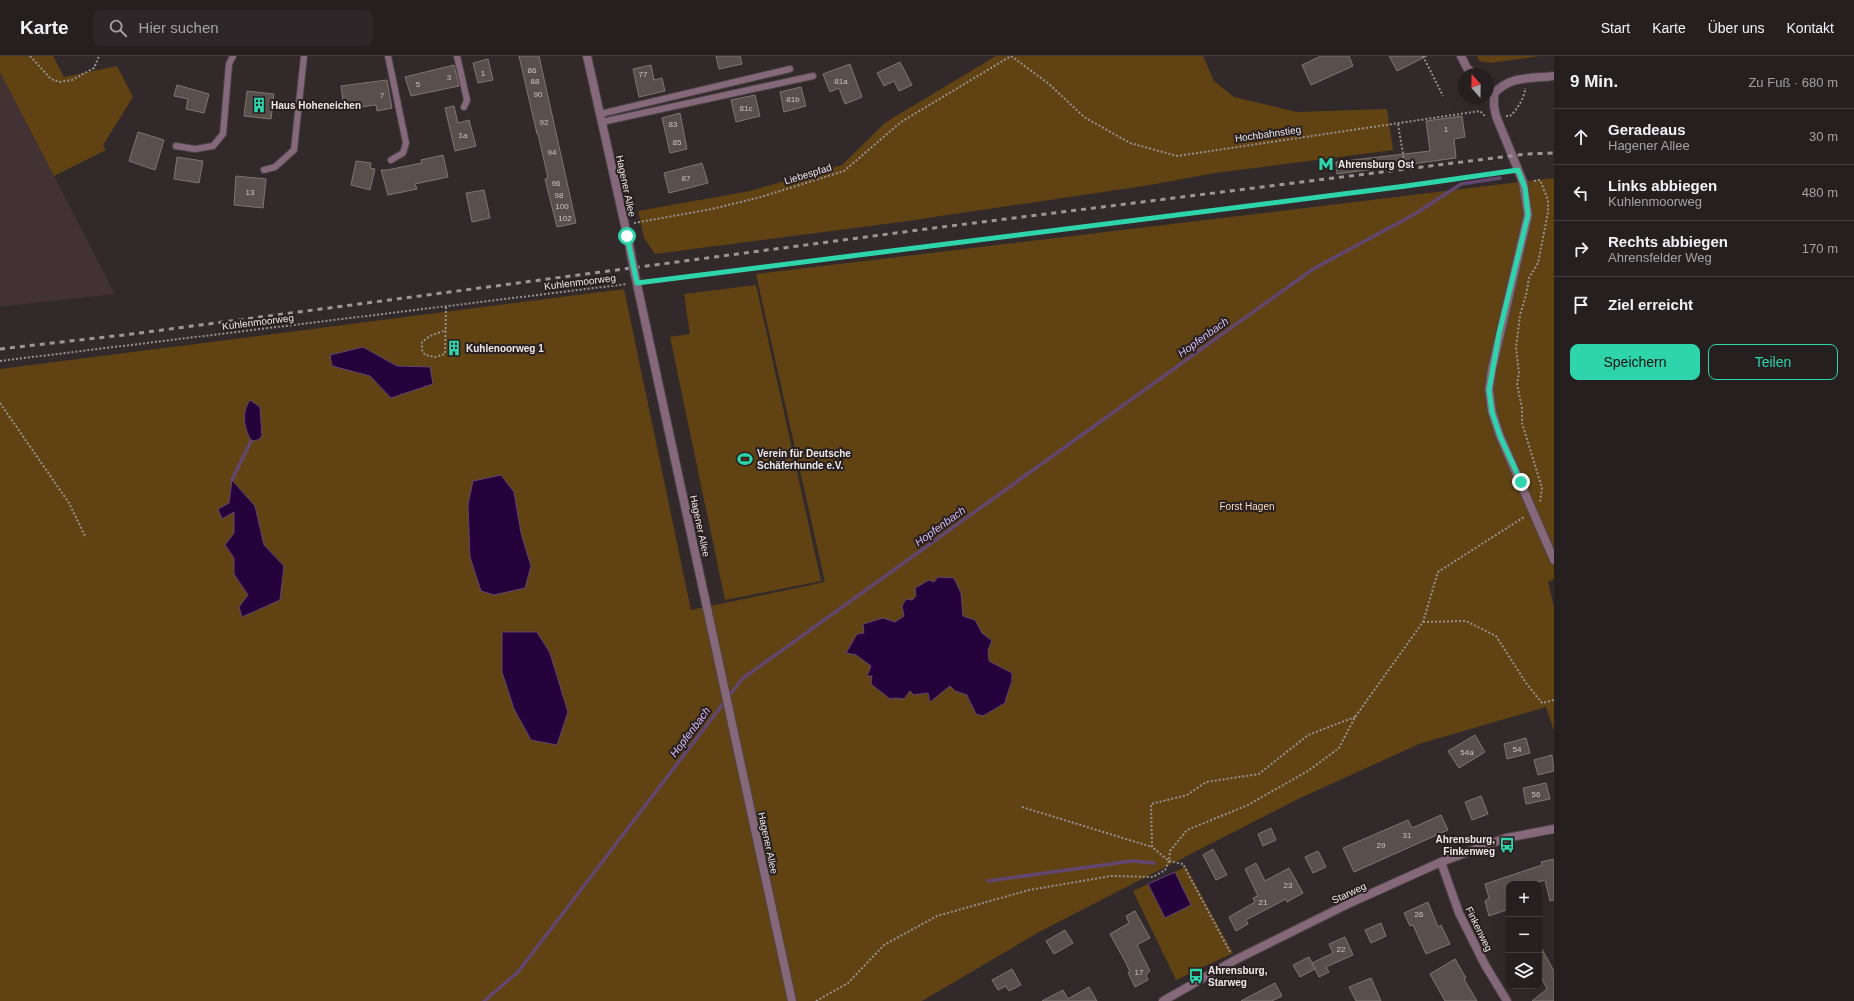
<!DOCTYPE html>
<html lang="de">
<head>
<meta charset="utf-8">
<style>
	body { margin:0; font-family:Arial,sans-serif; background:#2e2729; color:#f1f3f6 }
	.controls { position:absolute; right:12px; bottom:12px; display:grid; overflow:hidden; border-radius:8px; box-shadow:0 4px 16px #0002 }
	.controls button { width:36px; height:36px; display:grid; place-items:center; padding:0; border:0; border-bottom:1px solid #423d3e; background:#261f20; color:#f1f3f6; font:20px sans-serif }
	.compass { position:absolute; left:1458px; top:12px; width:36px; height:36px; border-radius:50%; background:#261f20; box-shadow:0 4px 16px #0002; rotate:340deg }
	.stop { position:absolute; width:12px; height:12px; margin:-9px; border:3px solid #2ed4aa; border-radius:50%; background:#fff }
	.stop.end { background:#2ed4aa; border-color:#fff; box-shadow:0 1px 4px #0008 }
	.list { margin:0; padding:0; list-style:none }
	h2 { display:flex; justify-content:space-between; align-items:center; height:52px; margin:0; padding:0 16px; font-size:17px }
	h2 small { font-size:13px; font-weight:400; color:#a4a2a5 }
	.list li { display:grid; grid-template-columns:26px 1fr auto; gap:12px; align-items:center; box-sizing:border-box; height:56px; padding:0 16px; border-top:1px solid #423d3e }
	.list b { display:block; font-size:15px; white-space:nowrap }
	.list p { margin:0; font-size:13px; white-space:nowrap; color:#a4a2a5 }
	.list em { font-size:13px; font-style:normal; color:#a4a2a5 }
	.actions { display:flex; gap:8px; padding:12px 16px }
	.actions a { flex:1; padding:9px 0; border:1px solid #2ed4aa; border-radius:8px; text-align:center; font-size:14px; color:#2ed4aa }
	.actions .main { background:#2ed4aa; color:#111 }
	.icon { flex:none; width:22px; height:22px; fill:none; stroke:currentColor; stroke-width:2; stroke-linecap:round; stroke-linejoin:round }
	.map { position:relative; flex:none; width:1554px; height:945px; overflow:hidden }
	header { display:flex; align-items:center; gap:24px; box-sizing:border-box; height:56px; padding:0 20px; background:#261f20; border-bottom:1px solid #423d3e }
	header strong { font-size:19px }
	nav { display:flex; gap:22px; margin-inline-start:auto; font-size:14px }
	.search { width:280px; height:36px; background:#2e2729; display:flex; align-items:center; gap:10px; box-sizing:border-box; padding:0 14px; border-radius:8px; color:#a4a2a5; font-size:15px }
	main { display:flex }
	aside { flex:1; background:#261f20 }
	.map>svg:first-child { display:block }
	.built { fill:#423233 }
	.green { fill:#614313; fill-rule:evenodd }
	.water { fill:#25013b; stroke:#61466f }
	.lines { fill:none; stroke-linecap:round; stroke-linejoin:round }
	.stream { stroke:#61466f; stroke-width:3.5 }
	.building { fill:#59504c; stroke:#7f7571 }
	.service-casing { stroke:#4c4445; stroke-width:8 }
	.minor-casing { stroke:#4c4445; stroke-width:10 }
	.tertiary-casing { stroke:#4c4445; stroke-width:10 }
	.path { stroke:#979090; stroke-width:2; stroke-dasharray:2 2; stroke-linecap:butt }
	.service { stroke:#85687a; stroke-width:6 }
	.minor { stroke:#85687a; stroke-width:8 }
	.tertiary { stroke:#85687a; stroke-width:8 }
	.rail { stroke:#9d9596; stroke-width:3; stroke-dasharray:5 5; stroke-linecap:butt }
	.minor-bridge-casing { stroke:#4c4445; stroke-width:10; stroke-linecap:butt }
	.minor-bridge { stroke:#85687a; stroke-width:8 }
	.route { stroke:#2ed4aa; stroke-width:5 }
	.labels { text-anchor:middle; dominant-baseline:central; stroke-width:4; stroke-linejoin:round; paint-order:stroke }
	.number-label { font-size:8px; fill:#c9c2c1 }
	.poi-label { font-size:10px; font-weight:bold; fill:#eee8e8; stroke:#281f20; text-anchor:start }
	.street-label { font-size:10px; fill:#eee8e8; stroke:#281f20 }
	.park-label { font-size:10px; fill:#f8debc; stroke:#281f20 }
	.water-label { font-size:11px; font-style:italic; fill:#d9bdf3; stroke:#281f20 }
</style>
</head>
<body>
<header>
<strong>Karte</strong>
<div class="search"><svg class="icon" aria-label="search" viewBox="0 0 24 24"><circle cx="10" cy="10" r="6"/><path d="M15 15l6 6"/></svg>Hier suchen</div>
<nav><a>Start</a><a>Karte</a><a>Über uns</a><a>Kontakt</a></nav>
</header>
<main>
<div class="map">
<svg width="1554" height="945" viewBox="0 0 1554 945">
	<rect width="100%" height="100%" fill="#32292a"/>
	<path class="built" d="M0,16L54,120L115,238L0,251Z"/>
	<path class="green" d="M0,0H53L64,21L117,10L133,41L103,89L106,94L54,120L0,16Z
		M996,0H1203L1214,25L1234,41L1297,56L1387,53L1393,94L1215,117L1150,129L901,166L655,198L644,182L638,155L750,135L842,109L886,66Z
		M1477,0H1541L1490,7L1479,5Z
		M1554,122V523L1548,526L1554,551V675L1546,651L1419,688L1298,743L1039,876L922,945H0V313L624,233L691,554L825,526L756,218ZM363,291L397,310L430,311L391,342L370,320ZM232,424L255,450L264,489L284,510L248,539L234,518V502L225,489L234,477V455L218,453L229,447ZM514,436L521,477L481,535L470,501L468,448ZM934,526L963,555V561L975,564L982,577L992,584L988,594L989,605L1008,616L1013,625L1007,635L1005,647L983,660L970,648L967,639L955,635L950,630L930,646L929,637L915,639L910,635L890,643L871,628L872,620H867L871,610L856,599L847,596L864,577L883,562L895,566L904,560L912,544Z
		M756,229L821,525L725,544L670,281L690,278L684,238Z
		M1186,811L1233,897L1176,924L1133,835Z"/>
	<path class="water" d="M363,291L397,310L430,311L433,328L391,342L370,320L332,310L330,299Z
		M250,344L260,351L262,380L258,384L251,385C244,370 241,358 250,344Z
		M501,419L514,436L521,477L531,510L525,532L494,539L481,535L470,501L468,448L473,425Z
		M232,424L255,450L264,489L284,510L280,544L242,561L239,551L248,539L234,518V502L225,489L234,477V456L222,463L218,453L229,447Z
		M938,521L954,522L961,537L963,560L975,564L982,577L992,585L988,594L989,605L1012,617C1013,628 1007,636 1005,647L983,660L976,658L967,639L955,635L950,630L930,646L928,637L914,639L910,635L904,643L896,642L890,643L871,628L872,620H867L871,610L856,599L846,597L857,578L864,577L863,568L883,562L895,566L904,560L902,550L906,543L912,544L916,540L915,532L929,524L934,526Z
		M502,576H537L550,597L568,656L557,689L531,684L514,653L502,616Z
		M1175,816L1191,849L1165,862L1148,828Z"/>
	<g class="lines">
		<path class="stream" d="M232,424L251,385
			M988,825L1132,805L1154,807
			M484,945L518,916L742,623L1313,213L1415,158L1461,128L1500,122"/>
	</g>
	<path class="building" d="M519,0H539L576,167L557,171L545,123L548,122L538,78H537Z
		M716,0H740L742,8L719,13Z
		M1321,0H1349L1353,10L1311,29L1302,9Z
		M1389,0H1427L1397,15Z
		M488,3L493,24L478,27L473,7Z
		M900,6L912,29L899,35L894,25L884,30L877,17Z
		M850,8L862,41L845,48L839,32L830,36L823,18Z
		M454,9L459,30L411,40L405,21Z
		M651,9L654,24L662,22L665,35L639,41L633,13Z
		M387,24L392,52L377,55L376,49L344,53L341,30Z
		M177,29L209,38L204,57L186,53L188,43L174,40Z
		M801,31L806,50L784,56L780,36Z
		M247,35L274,38L271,63L244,60Z
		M755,39L760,60L736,66L731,44Z
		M454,50L458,67L469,64L476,90L455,95L445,52Z
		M680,57L687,93L670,97L662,62Z
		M1462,60L1465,81L1454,83L1456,102L1337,118L1336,106L1430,95L1426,65Z
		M138,76L164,84L155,114L129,105Z
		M443,99L448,121L415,128L417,133L388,139L381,114H387L422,107L421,104Z
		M177,101L203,105L199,127L174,123Z
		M356,105L371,107L370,112L375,113L370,134L351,129Z
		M702,107L708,127L669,137L664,117Z
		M236,120L266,123L263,152L234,149Z
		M484,134L490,162L472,166L466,137Z
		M1475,679L1485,696L1459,712L1448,695Z
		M1526,682L1530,697L1507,703L1504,688Z
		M1552,699L1554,715L1538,719L1534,704Z
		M1546,727L1550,743L1526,748L1523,732Z
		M1481,740L1488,758L1472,764L1465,746Z
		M1441,759L1448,774L1354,816L1343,792L1408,764L1412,772Z
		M1271,772L1276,784L1263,790L1258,778Z
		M1213,793L1227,819L1216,824L1203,799Z
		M1318,795L1326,811L1313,817L1305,801Z
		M1554,803V844L1550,845L1545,824L1531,828H1509V853L1489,860L1485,845L1489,842L1485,828L1542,809L1541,806Z
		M1256,807L1265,825L1289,812L1303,837L1287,846L1286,843L1246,864L1248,868L1236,875L1229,861L1255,846L1253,842L1258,840L1245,813Z
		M1428,846L1438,871L1441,869L1450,888L1426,898L1413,869L1410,870L1404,857Z
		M1135,855L1150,882L1137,889L1150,915L1146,919L1148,924L1135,931L1128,917L1130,916L1126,907L1110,878L1129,867L1126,860Z
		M1381,867L1386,880L1371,887L1365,874Z
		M1065,874L1073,887L1054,898L1046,885Z
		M1345,881L1353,899L1326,911L1329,916L1319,921L1312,907L1333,897L1329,888Z
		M1539,888L1554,915V945H1532L1547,933L1539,917Z
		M1309,901L1315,913L1300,921L1293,909Z
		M1455,903L1466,922L1464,923L1477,945H1445L1430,918Z
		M1012,913L1021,929L1009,935L1006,930L998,934L992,924Z
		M1371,922L1381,945H1356L1349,931Z
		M1275,927L1282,940L1272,945H1241Z
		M1089,931L1097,945H1042L1063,934L1068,943Z"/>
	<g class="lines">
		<g class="service-casing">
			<path id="service" d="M388,0L406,87L403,97L391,104
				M457,0L467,44L464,51
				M600,58L790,13
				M602,66L813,20
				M176,90L195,93L213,90L223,78L229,8L233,0
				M264,114L275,111L294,94L304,0"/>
		</g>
		<g class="minor-casing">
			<path id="minor" d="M587,0L628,183
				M1461,0L1467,12L1474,18
				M1488,31L1494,38
				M635,219L792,945
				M1441,806L1459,857L1485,909L1507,945"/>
		</g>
		<g class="tertiary-casing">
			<path id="tertiary" d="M1554,20C1532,23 1509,19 1494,38V50L1496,60L1523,126L1528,159L1492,313L1489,333L1492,356L1500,380L1554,504
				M1163,945L1235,904L1350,847L1441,806L1506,782L1554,773"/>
		</g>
		<path class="path" d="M30,0L51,23L59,26L72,24L94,12L99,0
			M1011,0L1049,28L1084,61L1130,87L1177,100L1480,55L1486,61
			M1423,0L1443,40
			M1506,60H1510C1517,54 1525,41 1525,32
			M1398,68L1404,104
			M1534,125L1540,124L1548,144V156L1538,207L1529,222L1526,239L1520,259L1516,292L1519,317L1517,328L1522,352V367L1542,432L1540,446
			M634,167L712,153L761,141L844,115L901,66L1011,0
			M647,226L1406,130L1507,115
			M446,251L445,298L435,301L425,299L422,294V286L430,280L446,274
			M0,305L627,228
			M0,347L69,447L86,482
			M1423,566L1466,565L1496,580L1526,627L1542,647L1554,644
			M1022,751L1152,791
			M1230,896L1183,808L1169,805L1152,791L1151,748L1187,739L1206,726L1259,718L1308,679L1355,661
			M816,945L848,927L884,889L937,860L1029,834L1111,820L1153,821L1165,814L1169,805L1170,795L1187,774L1248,749L1308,715L1339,692L1355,661L1423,566L1438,516L1524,461"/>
		<use href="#service" class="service"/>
		<use href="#minor" class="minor"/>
		<use href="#tertiary" class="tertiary"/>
		<path class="rail" d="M0,293L132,278L934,172L1526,98L1554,97"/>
		<g class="minor-bridge-casing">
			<path id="minor-bridge" d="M628,183L635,219"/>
		</g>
		<use href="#minor-bridge" class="minor-bridge"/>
	</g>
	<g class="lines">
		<path class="route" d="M627,180L637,227L1406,130L1518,114L1525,132L1528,159L1499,278L1489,334L1492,356L1500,380L1521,426"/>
	</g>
	<defs>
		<g id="building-bare" transform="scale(1.2)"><path d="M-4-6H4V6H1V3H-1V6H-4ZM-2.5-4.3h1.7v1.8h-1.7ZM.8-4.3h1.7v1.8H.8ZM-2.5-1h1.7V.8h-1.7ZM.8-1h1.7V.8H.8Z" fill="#2ed4aa" stroke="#281f20" stroke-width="2.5" paint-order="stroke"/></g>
		<g id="metro-bare" transform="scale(1.2)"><path d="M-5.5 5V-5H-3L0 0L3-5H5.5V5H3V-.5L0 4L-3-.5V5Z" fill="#2ed4aa" stroke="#281f20" stroke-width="2.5" paint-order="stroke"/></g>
		<g id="stadium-bare" transform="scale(1.2)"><path d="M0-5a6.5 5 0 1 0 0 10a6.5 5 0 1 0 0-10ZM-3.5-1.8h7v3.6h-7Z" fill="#2ed4aa" stroke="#281f20" stroke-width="2.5" paint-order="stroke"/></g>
		<g id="bus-bare" transform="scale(1.2)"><path d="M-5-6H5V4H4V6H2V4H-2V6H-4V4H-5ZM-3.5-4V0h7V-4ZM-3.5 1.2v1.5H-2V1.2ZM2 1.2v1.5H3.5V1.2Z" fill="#2ed4aa" stroke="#281f20" stroke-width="2.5" paint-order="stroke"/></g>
	</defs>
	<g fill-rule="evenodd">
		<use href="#building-bare" x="259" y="49"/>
		<use href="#metro-bare" x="1326" y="108"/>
		<use href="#building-bare" x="454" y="292"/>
		<use href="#stadium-bare" x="745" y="403"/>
		<use href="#bus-bare" x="1507" y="789"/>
		<use href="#bus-bare" x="1196" y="920"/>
	</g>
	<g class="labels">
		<g class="number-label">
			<text x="532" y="14">86</text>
			<text x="483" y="17">1</text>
			<text x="643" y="18">77</text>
			<text x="449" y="21">3</text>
			<text x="535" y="25">88</text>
			<text x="841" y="25">81a</text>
			<text x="418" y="28">5</text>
			<text x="538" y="38">90</text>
			<text x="382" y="39">7</text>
			<text x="793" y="43">81b</text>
			<text x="746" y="52">81c</text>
			<text x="544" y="66">92</text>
			<text x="673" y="68">83</text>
			<text x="1446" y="73">1</text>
			<text x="463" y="79">1a</text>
			<text x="677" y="86">85</text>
			<text x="552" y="96">94</text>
			<text x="686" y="122">87</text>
			<text x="556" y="127">96</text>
			<text x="250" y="136">13</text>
			<text x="559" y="139">98</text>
			<text x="562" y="150">100</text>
			<text x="565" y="162">102</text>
			<text x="1517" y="693">54</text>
			<text x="1467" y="696">54a</text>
			<text x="1536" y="738">56</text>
			<text x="1407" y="779">31</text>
			<text x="1381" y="789">29</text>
			<text x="1288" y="829">23</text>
			<text x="1263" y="846">21</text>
			<text x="1419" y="858">26</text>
			<text x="1341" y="893">22</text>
			<text x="1139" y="916">17</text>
		</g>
		<g class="poi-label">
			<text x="271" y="49">Haus Hoheneichen</text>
			<text x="1338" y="108">Ahrensburg Ost</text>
			<text x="466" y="292">Kuhlenoorweg 1</text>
			<text x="757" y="397">Verein für Deutsche<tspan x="757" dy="12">Schäferhunde e.V.</tspan></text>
			<text x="1495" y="783" text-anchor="end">Ahrensburg,<tspan x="1495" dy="12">Finkenweg</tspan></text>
			<text x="1208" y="914">Ahrensburg,<tspan x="1208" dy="12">Starweg</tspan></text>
		</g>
		<g class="street-label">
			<text transform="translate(1268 78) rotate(-8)">Hochbahnstieg</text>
			<text transform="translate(808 118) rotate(-17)">Liebespfad</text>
			<text transform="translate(626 130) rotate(78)">Hagener Allee</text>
			<text transform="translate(580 226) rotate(-7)">Kuhlenmoorweg</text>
			<text transform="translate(258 266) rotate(-7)">Kuhlenmoorweg</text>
			<text transform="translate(700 470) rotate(78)">Hagener Allee</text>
			<text transform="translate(768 787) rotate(78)">Hagener Allee</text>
			<text transform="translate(1349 837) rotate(-25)">Starweg</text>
			<text transform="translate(1479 873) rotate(64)">Finkenweg</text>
		</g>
		<g class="park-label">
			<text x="1247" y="450">Forst Hagen</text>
		</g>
		<g class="water-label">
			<text transform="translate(1203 281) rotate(-36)">Hopfenbach</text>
			<text transform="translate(940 470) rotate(-36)">Hopfenbach</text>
			<text transform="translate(690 676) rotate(-53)">Hopfenbach</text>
		</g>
	</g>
</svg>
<div class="controls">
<button>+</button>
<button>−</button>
<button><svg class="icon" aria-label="layers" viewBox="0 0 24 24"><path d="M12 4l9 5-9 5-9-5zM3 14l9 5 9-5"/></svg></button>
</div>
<svg class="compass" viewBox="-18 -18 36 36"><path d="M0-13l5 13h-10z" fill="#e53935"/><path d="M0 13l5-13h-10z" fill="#a4a2a5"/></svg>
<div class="stop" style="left:627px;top:180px"></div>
<div class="stop end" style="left:1521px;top:426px"></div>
</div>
<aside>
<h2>9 Min.<small>Zu Fuß · 680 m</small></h2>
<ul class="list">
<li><svg class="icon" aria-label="ahead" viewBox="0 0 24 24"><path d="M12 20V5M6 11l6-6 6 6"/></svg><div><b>Geradeaus</b><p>Hagener Allee</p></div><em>30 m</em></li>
<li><svg class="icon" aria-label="left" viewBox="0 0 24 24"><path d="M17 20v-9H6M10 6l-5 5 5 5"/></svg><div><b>Links abbiegen</b><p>Kuhlenmoorweg</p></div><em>480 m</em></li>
<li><svg class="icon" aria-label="right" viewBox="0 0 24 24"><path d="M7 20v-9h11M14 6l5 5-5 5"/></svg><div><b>Rechts abbiegen</b><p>Ahrensfelder Weg</p></div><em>170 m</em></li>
<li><svg class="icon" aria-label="arrive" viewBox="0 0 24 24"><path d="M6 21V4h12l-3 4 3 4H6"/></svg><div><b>Ziel erreicht</b></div></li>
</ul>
<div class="actions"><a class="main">Speichern</a><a>Teilen</a></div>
</aside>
</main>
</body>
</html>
